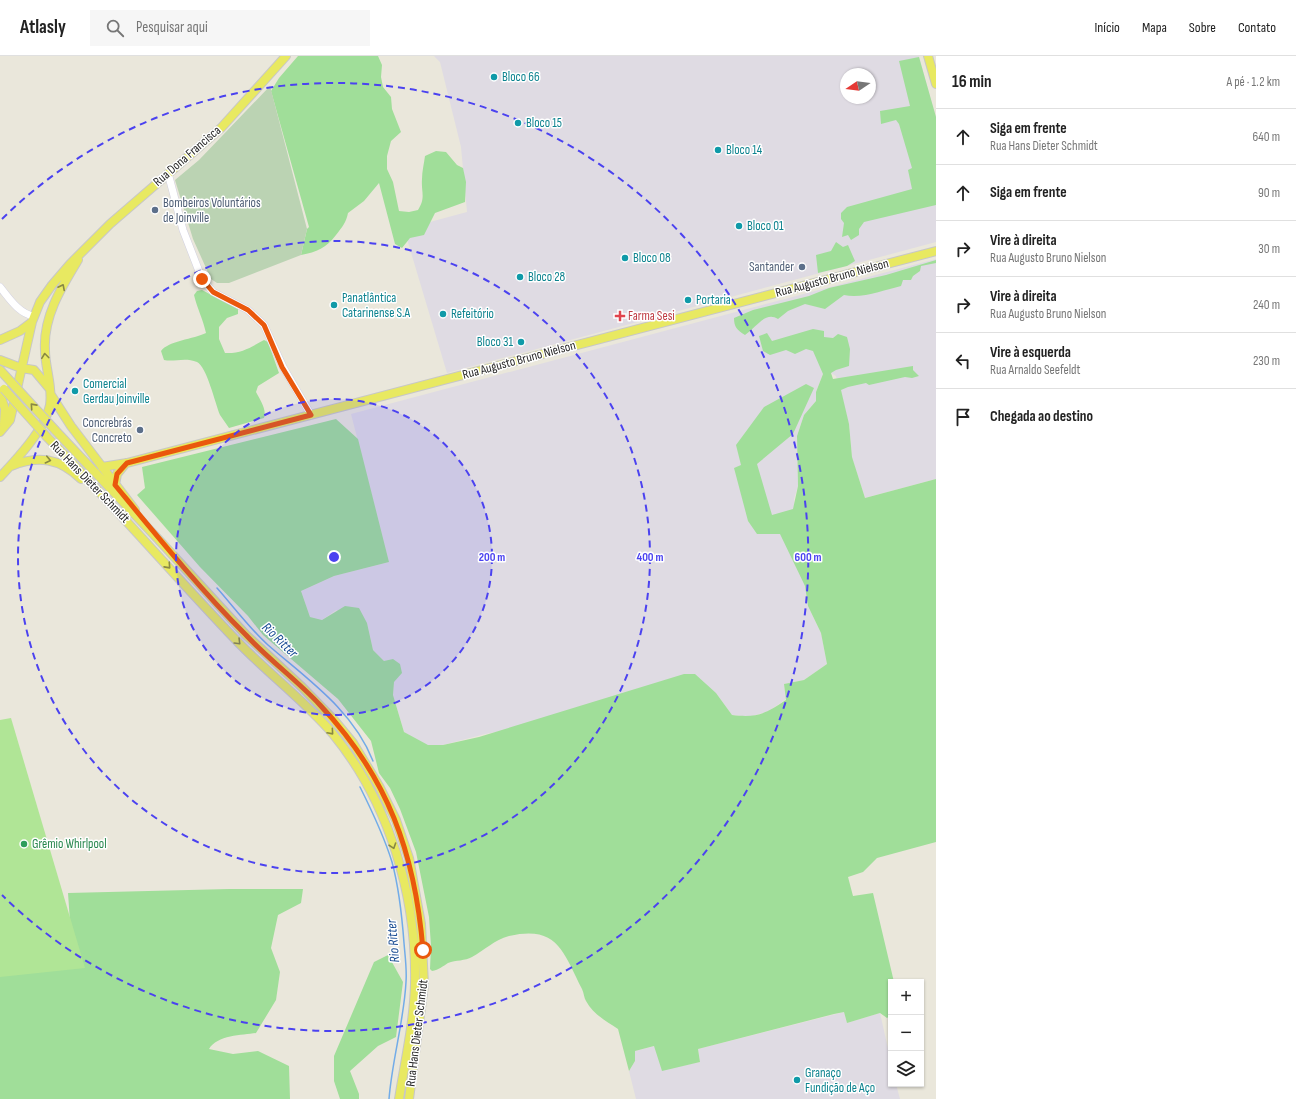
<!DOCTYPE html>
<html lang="pt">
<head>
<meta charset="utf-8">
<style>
	body { margin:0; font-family:"Sofia Sans Condensed",sans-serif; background:#f6f6f6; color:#222 }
	.controls { position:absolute; right:12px; bottom:12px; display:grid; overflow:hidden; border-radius:0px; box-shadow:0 1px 3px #0004 }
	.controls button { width:36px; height:36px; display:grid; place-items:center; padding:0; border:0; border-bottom:1px solid #e0e0e0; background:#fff; color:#222; font:20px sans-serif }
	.compass { position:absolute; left:840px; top:12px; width:36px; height:36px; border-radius:50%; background:#fff; box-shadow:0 1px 3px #0004; rotate:257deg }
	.stop { position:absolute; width:12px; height:12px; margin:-9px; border:3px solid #ea580c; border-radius:50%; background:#fff }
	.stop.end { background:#ea580c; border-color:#fff; box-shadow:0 1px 4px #0008 }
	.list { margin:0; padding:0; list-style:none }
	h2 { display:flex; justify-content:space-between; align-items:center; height:52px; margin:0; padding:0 16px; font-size:17px }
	h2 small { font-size:13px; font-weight:400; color:#767676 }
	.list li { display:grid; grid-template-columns:26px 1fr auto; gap:12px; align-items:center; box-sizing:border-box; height:56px; padding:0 16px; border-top:1px solid #e0e0e0 }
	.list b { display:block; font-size:15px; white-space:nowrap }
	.list p { margin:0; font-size:13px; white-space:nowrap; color:#767676 }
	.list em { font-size:13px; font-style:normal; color:#767676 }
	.icon { flex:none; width:22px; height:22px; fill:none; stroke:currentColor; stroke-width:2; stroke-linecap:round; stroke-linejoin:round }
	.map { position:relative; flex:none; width:936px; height:1043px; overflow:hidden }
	header { display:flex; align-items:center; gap:24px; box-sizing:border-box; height:56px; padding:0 20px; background:#fff; border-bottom:1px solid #e0e0e0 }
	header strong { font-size:19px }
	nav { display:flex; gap:22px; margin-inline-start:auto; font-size:14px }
	.search { width:280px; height:36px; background:#f6f6f6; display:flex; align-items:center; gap:10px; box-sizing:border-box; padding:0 14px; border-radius:0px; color:#767676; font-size:15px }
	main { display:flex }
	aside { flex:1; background:#fff }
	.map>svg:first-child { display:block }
	.industrial { fill:#dfdbe3; fill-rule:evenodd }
	.green { fill:#a0de99 }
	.cemetery { fill:#bbd3b3 }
	.pitch { fill:#b0e596 }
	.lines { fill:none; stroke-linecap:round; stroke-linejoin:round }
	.stream { stroke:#72ace8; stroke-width:1.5 }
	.minor-casing { stroke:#d1d0e1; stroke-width:8 }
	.major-casing { stroke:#c7c7c7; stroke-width:10 }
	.minor { stroke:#fff; stroke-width:7 }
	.major { stroke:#e8e961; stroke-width:8 }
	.major-bridge-casing { stroke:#c7c7c7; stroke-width:10; stroke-linecap:butt }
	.major-bridge { stroke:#e8e961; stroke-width:8 }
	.oneway { stroke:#884 }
	.route { stroke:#ea580c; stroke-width:5 }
	.ring { fill:none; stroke:#4b42f0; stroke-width:2; stroke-dasharray:7 5 }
	.culture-dot { fill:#0f9aa8; stroke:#fff; stroke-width:1.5 }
	.service-dot { fill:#5c6f8a; stroke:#fff; stroke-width:1.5 }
	.health-dot { fill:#e0444e; stroke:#fff; stroke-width:1.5 }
	.leisure-dot { fill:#2e9e5b; stroke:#fff; stroke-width:1.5 }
	.labels { text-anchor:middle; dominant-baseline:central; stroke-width:3; stroke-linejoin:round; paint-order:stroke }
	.culture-label { font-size:13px; fill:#0d838f; stroke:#fff; text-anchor:start }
	.street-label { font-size:13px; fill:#282828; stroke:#fff }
	.service-label { font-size:13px; fill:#4e5e75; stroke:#fff; text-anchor:end }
	.health-label { font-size:13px; fill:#be3a42; stroke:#fff; text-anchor:start }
	.leisure-label { font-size:13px; fill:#27864d; stroke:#fff; text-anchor:start }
	.water-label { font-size:14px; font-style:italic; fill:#144891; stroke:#fff }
	.centre { fill:#4b42f0; stroke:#fff; stroke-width:2 }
	.ring-label { font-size:12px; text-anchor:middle; font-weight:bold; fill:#4b42f0; stroke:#fff; stroke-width:3; stroke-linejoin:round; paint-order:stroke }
</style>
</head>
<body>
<header>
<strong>Atlasly</strong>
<div class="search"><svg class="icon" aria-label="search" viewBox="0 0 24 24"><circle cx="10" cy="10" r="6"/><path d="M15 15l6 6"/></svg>Pesquisar aqui</div>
<nav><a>Início</a><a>Mapa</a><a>Sobre</a><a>Contato</a></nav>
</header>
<main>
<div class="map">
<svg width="936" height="1043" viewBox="0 0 936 1043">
	<rect width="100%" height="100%" fill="#eae7db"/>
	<path class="industrial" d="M434,0H919L936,62V186L447,317L404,173L467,156L461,91L440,6ZM846,18H870V42H846Z
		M936,203V423L865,442L852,402L849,368L836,320L831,317L823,318L816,336V345L804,359L797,380L798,430L794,443L808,550L821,577L827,608L804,624L784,628L786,643L769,655L750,661L732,659L716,637L485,678L443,689L428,690L404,676L393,639L394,626L384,605L373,594L367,567L336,554L322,564L310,561L301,535L334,520L389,506L351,358Z
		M844,956L847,967L880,957L891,1006V1028H896L900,1043H636L629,1015L635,1005V995L655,990L662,1014L700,1006L698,993Z"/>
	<path class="green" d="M298,0H378L382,9L381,21L383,31L391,41L392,53L401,76L391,85L387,100V113L393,126L399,155L409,156L418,154C426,141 421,137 422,123C422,115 424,108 425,100L436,95L446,96L457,109L463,112L466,126L465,146L435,157L424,179L410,182L402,192L395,188L379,127L364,145L348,157C346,167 342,171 336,179C326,192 317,196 301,199L307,173L309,171L271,35L279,22Z
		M919,1L936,61V149L864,166L859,173V179L851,184L848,179L842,181L844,167L841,163V157L847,151L912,133L908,114L912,112L899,68L896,64L881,68L880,55L910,50L899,5Z
		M836,186L843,191L848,189L855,205L847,210L818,217L816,199L831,195Z
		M936,204V207L921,210L920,215L913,220L911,224H903L901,230C884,234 862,243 844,239L825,253L805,248L788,255L778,263C765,255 757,271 745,279C737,274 734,271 734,262L753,254L809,240L829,232L886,219Z
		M202,234L238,253V258L227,262L219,271V283L225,297C241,298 251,291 264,284L268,286L279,317L258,330L256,336C260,344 267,353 264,362L229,372C226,368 223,363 220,359C215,347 207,311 197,306C185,301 175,306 164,304L161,295C168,285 194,283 206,277C203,263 197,252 194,239L197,235Z
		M813,273L824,275V281L833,282L838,278L847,281L850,293L849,310L836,314L831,317L833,323L913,310V314L919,320L912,322L905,321L869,329L866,327L848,331L841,334L849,368L852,401L865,442L936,423V786L877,802L863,816L848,821L853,840L873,837L894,926H891V959L887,962L880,957L847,967L844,956L834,958L698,993L700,1006L662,1015L654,990L635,995V1005L629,1015L618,973C606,965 593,958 586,945C584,942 584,937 582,933C563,896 558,869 509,880C494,884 485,894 472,901C465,905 456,904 448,907C443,910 439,914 432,915L430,913L431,890L429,861L416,796L400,753L390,732L379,717L371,685L338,643L263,579L248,560L200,511L137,439L145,432L142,411L336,363L358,383L389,506L334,520L301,535L310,561L322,564L345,550L359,552L367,567L373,594L384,605L393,603L400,608L402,617L394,626L393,639L404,676L428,689H443L479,681L684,618H695L716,637L732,659C757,662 765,658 786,644L784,628L804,624L827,608L821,577L808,550L805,530L780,478H757L748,465L734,412L741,409L736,389L764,351L806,328L814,332L793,378L757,408L772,459L793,453L798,430L797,380L804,359L816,345V336L823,318L813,295L806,293L795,298L786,294L770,299L763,295L759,280L767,277L772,285Z
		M229,833H303L301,847L278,859L271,892L280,916L276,944L256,977C242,979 217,979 209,993L233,998L258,995L289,1010L290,1043H0V911L70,866L68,837Z
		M388,899L403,926L396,981L378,990L350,1015L359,1038V1043H340L334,1025V1000L374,906Z"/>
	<path class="cemetery" d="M270,30L307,173L301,199L229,227H217L211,223L193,183L175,124L199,104Z"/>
	<path class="pitch" d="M11,662L85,912L0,921V664Z"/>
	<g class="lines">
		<path class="stream" d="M217,532C233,550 250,573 268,589C307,623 353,654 373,705
			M360,731C372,755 384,780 392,806C399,832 402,860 404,887C405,900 407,913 406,926C404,965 392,1004 389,1043"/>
		<g class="minor-casing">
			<path id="minor" d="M168,117L183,174L202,223L213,236L248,254L264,269L283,311L311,359
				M0,231C9,242 19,258 34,260"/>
		</g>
		<g class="major-casing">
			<path id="major" d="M928,0L936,28
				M0,284L20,275L32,266
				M0,304L21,312L34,314L49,332
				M0,314L11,326
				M0,338L5,353L4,368
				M51,339L71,370L135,454
				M55,374L158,483L246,579L302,631L334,664L353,687L379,730L396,764L409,802L421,868L424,929L409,1043
				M0,376L10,364L32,266L40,246L52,229L70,208L110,168L221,72L286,0
				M47,381C112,447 172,517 235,583C266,616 303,643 333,678C389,746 417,840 415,928C414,967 405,1005 399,1043
				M11,410C38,399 60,402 81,423
				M102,411L127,407L936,195
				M0,421C17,403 45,373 50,349C53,331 45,312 45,294C43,261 61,232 78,204
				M115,429L117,418L126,407"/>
		</g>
		<use href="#minor" class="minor"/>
		<use href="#major" class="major"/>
		<g class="major-bridge-casing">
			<path id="major-bridge" d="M11,326L55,374
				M4,333L47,381"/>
		</g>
		<use href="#major-bridge" class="major-bridge"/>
	</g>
	<defs><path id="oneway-chevron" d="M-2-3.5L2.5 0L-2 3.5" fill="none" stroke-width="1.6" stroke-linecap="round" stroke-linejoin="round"/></defs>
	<g class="oneway">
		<use href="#oneway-chevron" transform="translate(62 231) rotate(-63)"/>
		<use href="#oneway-chevron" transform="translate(45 300) rotate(-97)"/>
		<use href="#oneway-chevron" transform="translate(33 350) rotate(-132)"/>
		<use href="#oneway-chevron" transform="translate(48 404) rotate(13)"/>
		<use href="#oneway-chevron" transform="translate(168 510) rotate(48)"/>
		<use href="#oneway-chevron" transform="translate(238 586) rotate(45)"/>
		<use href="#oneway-chevron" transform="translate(331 676) rotate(49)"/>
		<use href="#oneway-chevron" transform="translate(393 790) rotate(71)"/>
	</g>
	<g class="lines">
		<path class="route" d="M202,223L213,236L248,254L264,269L282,311L311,359L127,407L117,418L115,429C157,480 199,532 246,579C269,604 297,624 320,649C388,721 415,797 423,894"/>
	</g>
	<circle cx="334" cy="501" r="158" fill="#4b42f0" fill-opacity=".12"/>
	<g class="ring">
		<circle cx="334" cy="501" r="158"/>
		<circle cx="334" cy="501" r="316"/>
		<path d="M2 163A474 474 0 1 1 2 839"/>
	</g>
	<g class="culture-dot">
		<circle cx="494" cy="21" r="4"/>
		<circle cx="518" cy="67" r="4"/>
		<circle cx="718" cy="94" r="4"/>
		<circle cx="739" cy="170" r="4"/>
		<circle cx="625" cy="202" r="4"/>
		<circle cx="520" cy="221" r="4"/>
		<circle cx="688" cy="244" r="4"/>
		<circle cx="334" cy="249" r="4"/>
		<circle cx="443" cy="258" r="4"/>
		<circle cx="521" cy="286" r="4"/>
		<circle cx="75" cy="335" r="4"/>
		<circle cx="797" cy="1024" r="4"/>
	</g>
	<g class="service-dot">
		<circle cx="155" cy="154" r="4"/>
		<circle cx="802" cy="211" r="4"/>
		<circle cx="140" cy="374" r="4"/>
	</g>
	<path class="health-dot" d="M618 254h4v4h4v4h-4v4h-4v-4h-4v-4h4z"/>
	<circle class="leisure-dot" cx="24" cy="788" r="4"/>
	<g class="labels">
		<g class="culture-label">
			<text x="502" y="21">Bloco 66</text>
			<text x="526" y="67">Bloco 15</text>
			<text x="726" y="94">Bloco 14</text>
			<text x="747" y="170">Bloco 01</text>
			<text x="633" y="202">Bloco 08</text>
			<text x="528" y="221">Bloco 28</text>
			<text x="342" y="242">Panatlântica<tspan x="342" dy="15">Catarinense S.A</tspan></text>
			<text x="696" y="244">Portaria</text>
			<text x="451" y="258">Refeitório</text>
			<text x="513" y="286" text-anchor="end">Bloco 31</text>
			<text x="83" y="328">Comercial<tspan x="83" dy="15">Gerdau Joinville</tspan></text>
			<text x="805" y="1017">Granaço<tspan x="805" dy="15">Fundição de Aço</tspan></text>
		</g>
		<g class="street-label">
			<text transform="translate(187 100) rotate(-41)">Rua Dona Francisca</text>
			<text transform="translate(832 222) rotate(-15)">Rua Augusto Bruno Nielson</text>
			<text transform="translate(519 304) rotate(-15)">Rua Augusto Bruno Nielson</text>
			<text transform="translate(90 426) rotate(46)">Rua Hans Dieter Schmidt</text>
			<text transform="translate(417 977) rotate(-83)">Rua Hans Dieter Schmidt</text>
		</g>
		<g class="service-label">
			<text x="163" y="147" text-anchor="start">Bombeiros Voluntários<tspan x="163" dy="15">de Joinville</tspan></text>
			<text x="794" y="211">Santander</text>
			<text x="132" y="367">Concrebrás<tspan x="132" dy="15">Concreto</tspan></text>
		</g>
		<g class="health-label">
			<text x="628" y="260">Farma Sesi</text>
		</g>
		<g class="leisure-label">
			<text x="32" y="788">Grêmio Whirlpool</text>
		</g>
		<g class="water-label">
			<text transform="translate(280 584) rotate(44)">Rio Ritter</text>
			<text transform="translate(393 885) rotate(-95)">Rio Ritter</text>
		</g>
	</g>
	<circle cx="334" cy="501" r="6" class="centre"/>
	<g class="ring-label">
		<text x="492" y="505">200 m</text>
		<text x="650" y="505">400 m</text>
		<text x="808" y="505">600 m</text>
	</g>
</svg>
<div class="controls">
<button>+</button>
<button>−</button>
<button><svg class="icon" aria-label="layers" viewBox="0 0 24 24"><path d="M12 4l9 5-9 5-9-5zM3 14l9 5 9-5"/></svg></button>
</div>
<svg class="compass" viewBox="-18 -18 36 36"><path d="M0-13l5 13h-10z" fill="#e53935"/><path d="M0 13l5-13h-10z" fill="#767676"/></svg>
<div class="stop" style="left:423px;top:894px"></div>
<div class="stop end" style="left:202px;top:223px"></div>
</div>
<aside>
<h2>16 min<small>A pé · 1.2 km</small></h2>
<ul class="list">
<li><svg class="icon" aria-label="ahead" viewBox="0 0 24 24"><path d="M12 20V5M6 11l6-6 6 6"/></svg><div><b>Siga em frente</b><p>Rua Hans Dieter Schmidt</p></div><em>640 m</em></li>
<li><svg class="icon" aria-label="ahead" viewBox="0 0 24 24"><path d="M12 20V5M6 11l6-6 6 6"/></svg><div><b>Siga em frente</b></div><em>90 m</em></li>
<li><svg class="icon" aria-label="right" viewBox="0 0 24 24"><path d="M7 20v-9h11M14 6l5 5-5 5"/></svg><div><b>Vire à direita</b><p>Rua Augusto Bruno Nielson</p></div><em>30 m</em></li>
<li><svg class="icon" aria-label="right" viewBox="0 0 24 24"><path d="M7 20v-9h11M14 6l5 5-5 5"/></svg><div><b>Vire à direita</b><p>Rua Augusto Bruno Nielson</p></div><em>240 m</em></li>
<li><svg class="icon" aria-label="left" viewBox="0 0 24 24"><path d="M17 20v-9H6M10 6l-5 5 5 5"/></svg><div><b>Vire à esquerda</b><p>Rua Arnaldo Seefeldt</p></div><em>230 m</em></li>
<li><svg class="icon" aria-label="arrive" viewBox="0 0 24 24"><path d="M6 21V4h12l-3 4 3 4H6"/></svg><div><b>Chegada ao destino</b></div></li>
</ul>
</aside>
</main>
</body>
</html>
